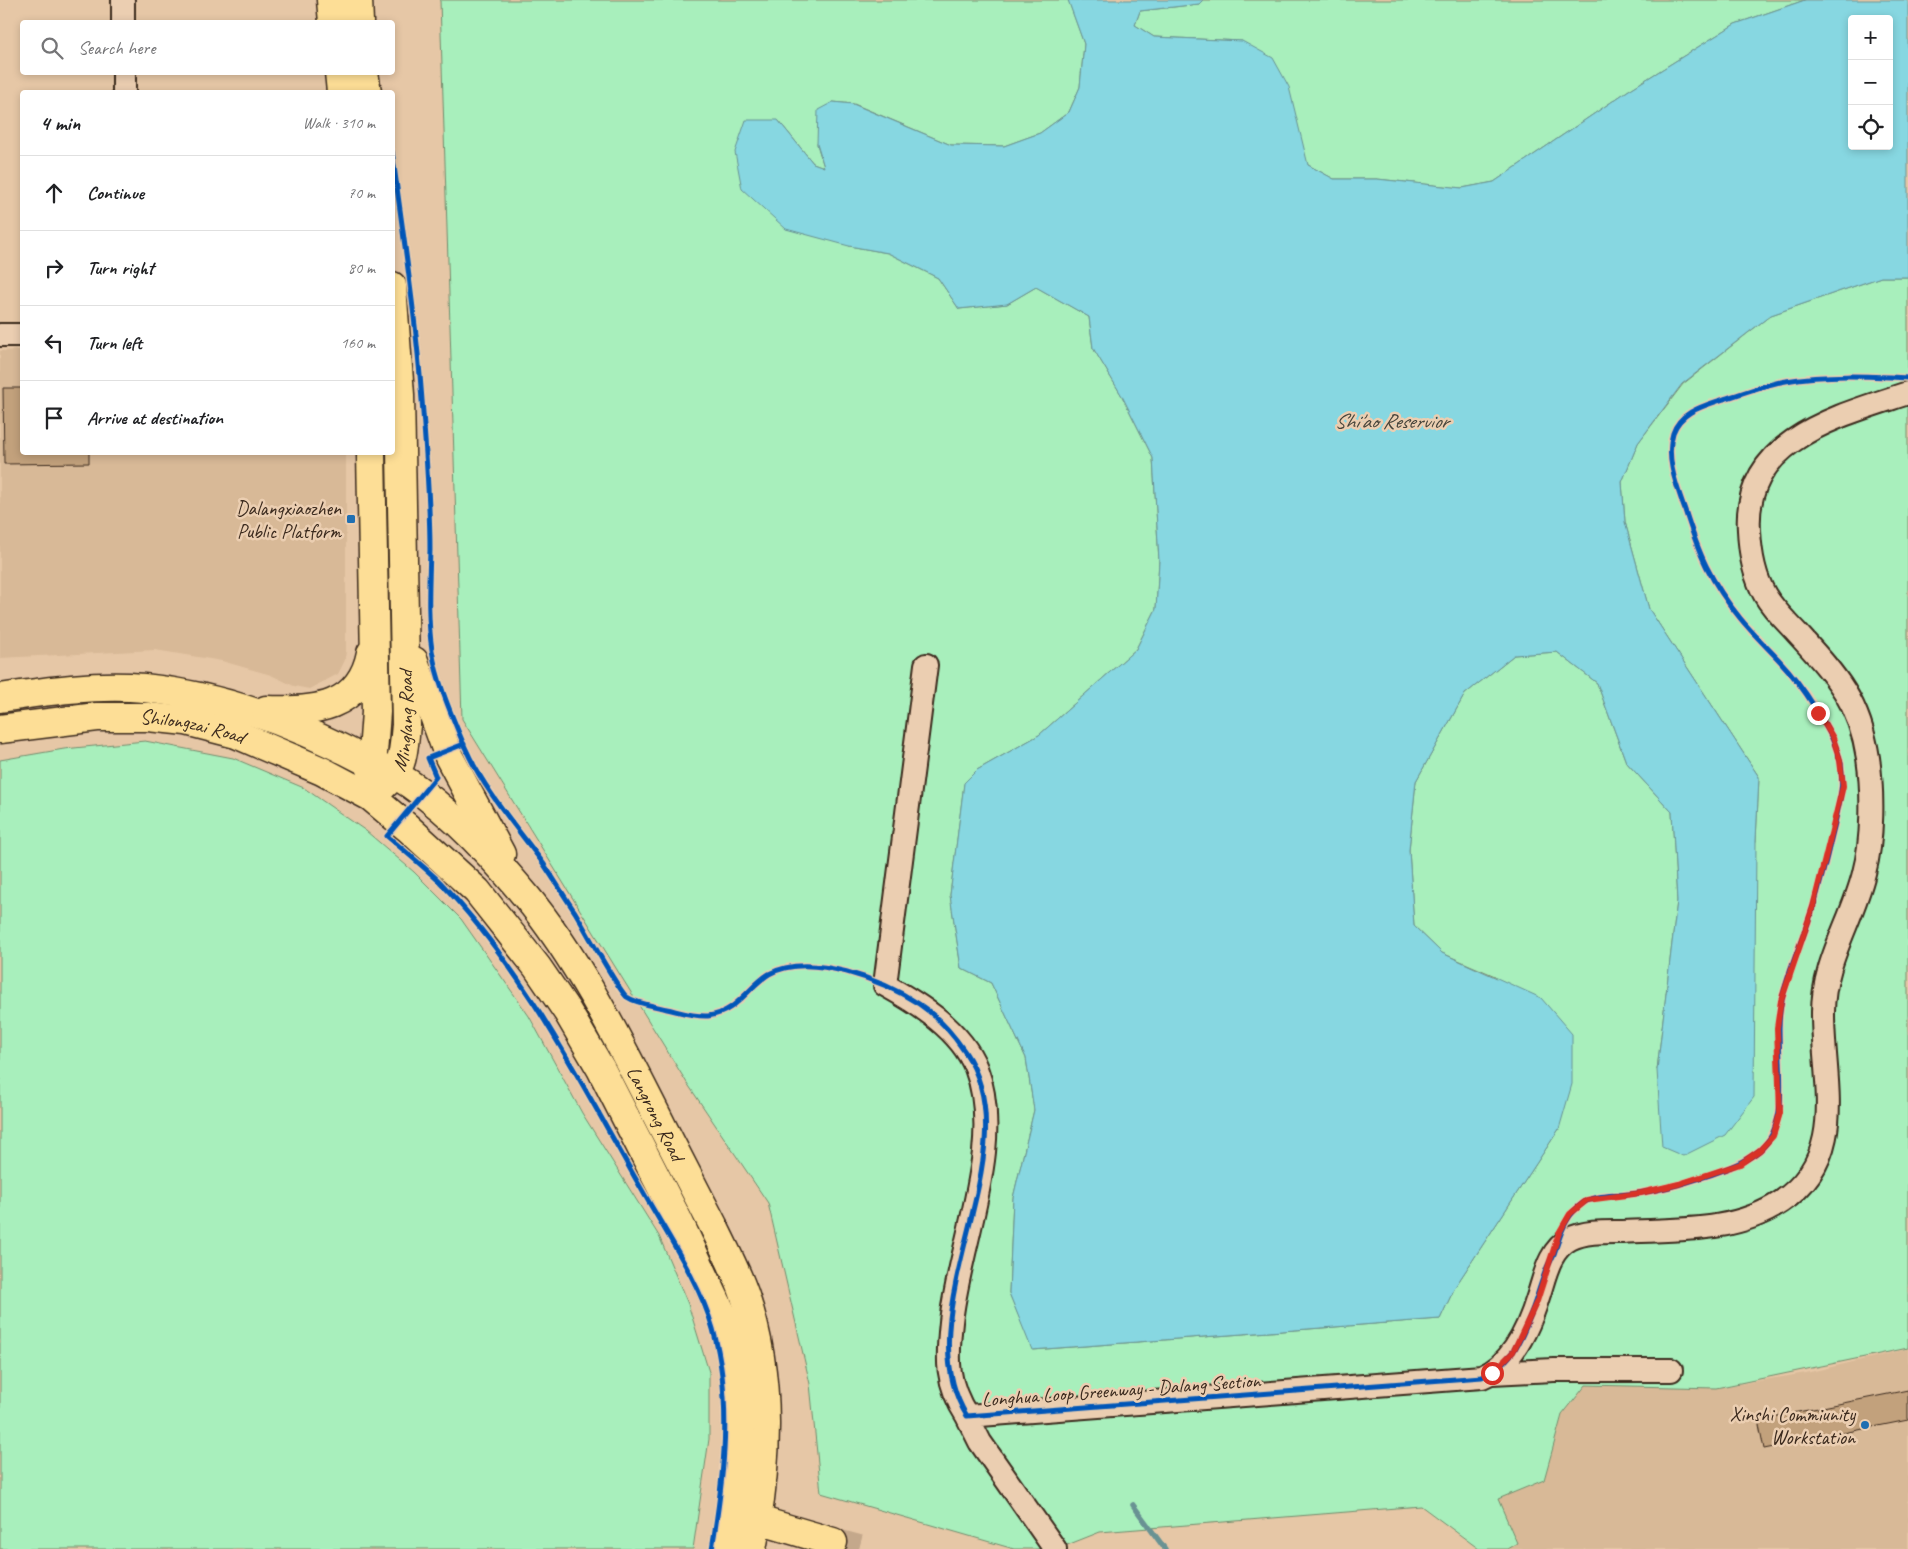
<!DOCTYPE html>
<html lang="en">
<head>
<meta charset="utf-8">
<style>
	body { margin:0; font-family:Caveat,sans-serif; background:#f6f6f6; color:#202124 }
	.controls { position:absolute; right:15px; top:15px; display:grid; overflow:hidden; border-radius:5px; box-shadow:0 2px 8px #0003 }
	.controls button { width:45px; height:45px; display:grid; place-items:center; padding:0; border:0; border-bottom:1px solid #e0e0e0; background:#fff; color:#202124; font:25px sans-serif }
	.stop { position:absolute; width:15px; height:15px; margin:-11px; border:4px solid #d93025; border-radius:50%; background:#fff }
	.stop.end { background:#d93025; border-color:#fff; box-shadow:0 1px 5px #0008 }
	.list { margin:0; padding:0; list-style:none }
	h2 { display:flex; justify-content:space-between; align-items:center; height:65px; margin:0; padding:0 20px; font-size:21px }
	h2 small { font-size:16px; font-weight:400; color:#757577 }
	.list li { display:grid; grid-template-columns:32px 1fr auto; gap:15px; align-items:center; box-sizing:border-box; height:75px; padding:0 20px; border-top:1px solid #e0e0e0 }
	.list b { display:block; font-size:19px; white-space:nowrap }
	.list em { font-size:16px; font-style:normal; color:#757577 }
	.icon { flex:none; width:28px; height:28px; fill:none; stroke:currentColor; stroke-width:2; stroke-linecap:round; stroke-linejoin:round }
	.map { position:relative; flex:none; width:1908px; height:1549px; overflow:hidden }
	.search { position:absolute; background:#fff; box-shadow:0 2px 8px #0003; left:20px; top:20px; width:375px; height:55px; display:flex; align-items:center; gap:12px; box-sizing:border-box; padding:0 18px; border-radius:5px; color:#757577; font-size:19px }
	.panel { position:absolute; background:#fff; box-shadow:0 2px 8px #0003; left:20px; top:90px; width:375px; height:365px; border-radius:5px }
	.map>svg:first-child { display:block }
	.built { fill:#d8b997 }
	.green { fill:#a8efbc; stroke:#728c6d }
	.water { fill:#87d7e1; stroke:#699293; fill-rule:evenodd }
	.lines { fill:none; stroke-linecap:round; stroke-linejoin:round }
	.stream { stroke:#699293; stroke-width:5.5 }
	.building { fill:#c2a17c; stroke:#3b2a1e }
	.major-tunnel { stroke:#c4a88b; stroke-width:28; stroke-dasharray:28 14; stroke-linecap:butt }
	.minor-casing { stroke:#3b2a1e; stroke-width:26 }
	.major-casing { stroke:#3b2a1e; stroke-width:31 }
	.minor { stroke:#ebceb1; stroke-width:22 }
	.major { stroke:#fdde96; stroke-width:28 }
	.cycleway-casing { stroke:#ebceb1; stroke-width:8 }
	.cycleway { stroke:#0057b8; stroke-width:5 }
	.route { stroke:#d93025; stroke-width:6 }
	.poi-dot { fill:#1f6fb2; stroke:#ebceb1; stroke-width:2 }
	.labels { text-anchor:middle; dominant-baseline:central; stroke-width:5; stroke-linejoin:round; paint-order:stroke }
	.poi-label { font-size:20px; fill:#3b2a1e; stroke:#ebceb1; text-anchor:end }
	.street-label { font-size:20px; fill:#3b2a1e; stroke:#ebceb1 }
	.water-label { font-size:21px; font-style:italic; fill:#46443b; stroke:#ebceb1 }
</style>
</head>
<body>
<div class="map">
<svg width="1908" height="1549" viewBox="0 0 1908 1549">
	<rect width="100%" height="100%" fill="#e6c7a6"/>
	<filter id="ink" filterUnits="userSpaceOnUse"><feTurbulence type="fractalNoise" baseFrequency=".02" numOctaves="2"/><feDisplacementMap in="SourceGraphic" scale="10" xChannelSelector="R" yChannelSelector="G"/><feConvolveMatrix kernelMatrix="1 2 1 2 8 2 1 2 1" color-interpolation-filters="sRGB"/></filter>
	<g filter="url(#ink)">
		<path class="built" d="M22,350V452L346,453V650L345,660L338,674L309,689L294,686L271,675L222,661L155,650L0,658V351Z
			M1908,1349V1549H1507L1517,1543L1498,1499L1544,1480L1562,1415L1586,1385L1716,1388L1806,1373Z"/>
		<path class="green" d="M440,0H1068L1069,2L1084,44L1080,87L1069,112L1040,133L1004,146L951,145L854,104L833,102L817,144L824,167L813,163L778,120L849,246L888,253L938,278L959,309L1007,304L1036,287L1089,317L1093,348L1122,396L1153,458L1159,561L1156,609L1136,649L1039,735L977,770L964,784L950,895L961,968L991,983L1026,1058L1034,1110L1013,1198L1009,1293L1033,1350L1440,1319L1455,1287L1559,1129L1495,976L1442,953L1414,926L1409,850L1416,781L1465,694L1514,655L1557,652L1597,683L1626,762L1672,812L1677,901L1657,1070L1756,841L1759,777L1649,609L1625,522L1622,482L1638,443L1683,384L1771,315L1881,277H1908V1348L1716,1388L1586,1385L1562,1415L1544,1480L1498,1499L1517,1543L1507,1549H1479L1421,1506L1100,1532L1057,1549H1014L821,1493L810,1384L768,1203L687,1083L462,719Z
			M1203,0H1805L1735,24L1629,90L1494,182L1462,188L1377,179H1334L1308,165L1242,41L1154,37L1135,25L1140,11L1199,4Z
			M145,741L233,758L304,788L366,831L414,872L461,919L529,1016L582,1113L659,1236L688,1304L709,1372V1439L693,1549H0V760L64,749Z"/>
		<path class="water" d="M1068,0H1203L1199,4L1140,11L1135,25L1154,37L1242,41L1273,58L1289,87L1308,165L1334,179H1377L1462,188L1494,182L1629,90L1735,24L1805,0H1908V277H1881L1771,315L1682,384L1638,443L1622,482L1625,522L1649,609L1759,777L1756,841L1754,1097L1725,1135L1683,1156L1662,1147L1657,1070L1677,901L1672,812L1626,762L1597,683L1557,652L1514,655L1465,694L1416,781L1409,850L1414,926L1442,953L1541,998L1572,1034V1084L1559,1129L1455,1287L1440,1319L1032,1350L1009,1293L1013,1198L1034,1110L1026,1058L991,983L961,968L950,895L964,783L977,770L1039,735L1136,649L1156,609L1159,561L1153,458L1122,396L1093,348L1089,317L1036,287L1007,304L959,309L938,278L888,253L849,246L786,229L742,189L735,152L746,120H778L813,163L824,167L817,144L818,110L833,102L853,104L951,145L1004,146L1040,133L1069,112L1080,87L1084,44ZM1852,19H1889V146H1852Z"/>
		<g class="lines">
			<path class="stream" d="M1133,1505L1165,1549"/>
		</g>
		<path class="building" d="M3,388H22V452H89V463L4,464Z
			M1908,1390V1420L1764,1449L1758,1420Z"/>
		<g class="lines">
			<path class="major-tunnel" d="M833,1542L859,1549"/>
			<g class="minor-casing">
				<path id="minor" d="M123,0V22
					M124,72V92
					M0,335H22
					M926,665L885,985C919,1004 961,1030 976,1068C1005,1143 959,1245 951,1322C947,1359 946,1383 967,1416L1482,1377C1513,1364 1529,1327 1538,1297C1545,1276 1549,1250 1570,1239C1585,1231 1606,1232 1623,1232C1676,1229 1735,1233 1781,1202C1849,1156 1823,1083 1823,1015C1822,963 1852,922 1864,873C1873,840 1873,792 1868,758C1859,699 1834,674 1796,632C1785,620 1773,609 1765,595C1754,576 1750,552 1749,530C1743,439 1839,416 1908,393
					M1492,1373L1554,1370H1671
					M967,1416L980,1442L1055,1549"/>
			</g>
			<g class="major-casing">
				<g id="major">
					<path d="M331,0L333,22"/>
					<path d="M358,0L359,22"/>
					<path d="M339,72L341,92"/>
					<path d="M364,72L367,92"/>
					<path d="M371,452L376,712L371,781"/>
					<path d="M414,661L449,757L501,854"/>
					<path id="s1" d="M0,698C47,691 96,684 144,688C223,696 297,724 366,761C376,766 386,770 396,775C443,803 490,853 525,895C579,959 624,1051 662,1126C679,1159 696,1192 713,1225C724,1248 737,1272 745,1296C773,1378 768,1466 752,1549"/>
					<path d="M266,710C314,712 360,709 371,653"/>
					<path id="s2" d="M0,729L97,717H148L186,721L236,734L322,771L371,797L408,828L477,891L537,967L567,1011L601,1069L677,1218L725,1320L736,1370L741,1419L736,1497L725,1549"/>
					<path id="s3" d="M383,786C405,767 403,752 406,725L400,395L392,286"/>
					<path d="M741,1522L758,1520L833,1542"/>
				</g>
			</g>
			<use href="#minor" class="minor"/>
			<use href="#major" class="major"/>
			<g class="cycleway-casing">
				<path id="cycleway" d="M392,151C403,234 416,317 422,400C426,450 430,501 430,550C429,585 427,616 432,650C437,682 452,716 464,745C483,789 515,825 543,863C554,879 564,896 575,912C584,927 618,990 627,997C637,1004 656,1006 667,1009C680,1012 695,1017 708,1016C736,1013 748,987 769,974C810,951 884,981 919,1004C937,1016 953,1034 965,1052C1034,1153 902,1312 967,1416L1482,1377C1524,1360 1531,1308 1546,1270C1548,1264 1553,1258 1555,1251C1562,1231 1565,1216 1583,1203C1599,1193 1622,1196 1639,1193C1670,1189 1737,1170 1760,1150C1797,1118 1771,1045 1782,999C1789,968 1803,940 1812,910C1821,883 1827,855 1834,827C1839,805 1844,786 1841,764C1835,733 1801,683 1779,660C1766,646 1752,633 1740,618C1710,581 1699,554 1685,510C1677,487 1665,458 1673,433C1681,411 1704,406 1724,399C1744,393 1766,384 1786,381C1826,374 1868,376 1908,378
					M464,744L428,758L436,777L387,836C405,851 423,866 440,882C525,970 582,1085 642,1190C665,1231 701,1285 713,1329C733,1402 724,1476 712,1549"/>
			</g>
			<use href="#cycleway" class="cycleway"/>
		</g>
	</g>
	<g class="lines" filter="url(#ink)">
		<path class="route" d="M1492,1373L1513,1352L1524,1329L1537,1301L1559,1233L1570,1214L1587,1200L1641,1193L1679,1184L1740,1164L1760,1150L1773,1136L1780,1113L1777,1028L1781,1001L1813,907L1843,786L1840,760L1833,738L1818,713"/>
	</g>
	<g class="poi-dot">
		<rect x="346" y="514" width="10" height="10" rx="2.5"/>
		<circle cx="1865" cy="1425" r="5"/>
	</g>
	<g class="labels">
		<g class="poi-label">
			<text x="341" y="508">Dalangxiaozhen<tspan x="341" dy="23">Public Platform</tspan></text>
			<text x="1855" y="1414">Xinshi Commiunity<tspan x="1855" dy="23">Workstation</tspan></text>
		</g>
		<g class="street-label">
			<text stroke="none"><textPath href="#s3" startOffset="72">Minglang Road</textPath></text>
			<text stroke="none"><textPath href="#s2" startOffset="194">Shilongzai Road</textPath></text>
			<text stroke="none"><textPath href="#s1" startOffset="845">Langrong Road</textPath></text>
			<text transform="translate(1121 1390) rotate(-4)">Longhua Loop Greenway - Dalang Section</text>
		</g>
		<g class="water-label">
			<text x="1391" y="421">Shi'ao Reservior</text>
		</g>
	</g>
</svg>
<div class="controls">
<button>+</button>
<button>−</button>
<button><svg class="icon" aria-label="locate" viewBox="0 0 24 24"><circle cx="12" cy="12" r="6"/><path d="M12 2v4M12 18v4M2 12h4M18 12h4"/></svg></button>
</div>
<div class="stop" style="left:1492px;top:1373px"></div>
<div class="stop end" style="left:1818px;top:713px"></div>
<div class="search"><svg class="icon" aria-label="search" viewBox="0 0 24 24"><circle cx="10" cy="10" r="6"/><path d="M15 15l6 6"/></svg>Search here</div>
<section class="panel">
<h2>4 min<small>Walk · 310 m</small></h2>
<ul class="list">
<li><svg class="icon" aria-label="ahead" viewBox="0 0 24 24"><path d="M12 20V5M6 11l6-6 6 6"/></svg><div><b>Continue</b></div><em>70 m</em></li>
<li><svg class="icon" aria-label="right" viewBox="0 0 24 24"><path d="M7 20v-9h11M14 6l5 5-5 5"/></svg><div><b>Turn right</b></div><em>80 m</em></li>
<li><svg class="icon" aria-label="left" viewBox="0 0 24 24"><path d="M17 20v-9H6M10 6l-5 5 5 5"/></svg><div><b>Turn left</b></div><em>160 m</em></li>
<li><svg class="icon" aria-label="arrive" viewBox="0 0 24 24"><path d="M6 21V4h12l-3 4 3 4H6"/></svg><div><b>Arrive at destination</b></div></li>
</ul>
</section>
</div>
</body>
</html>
